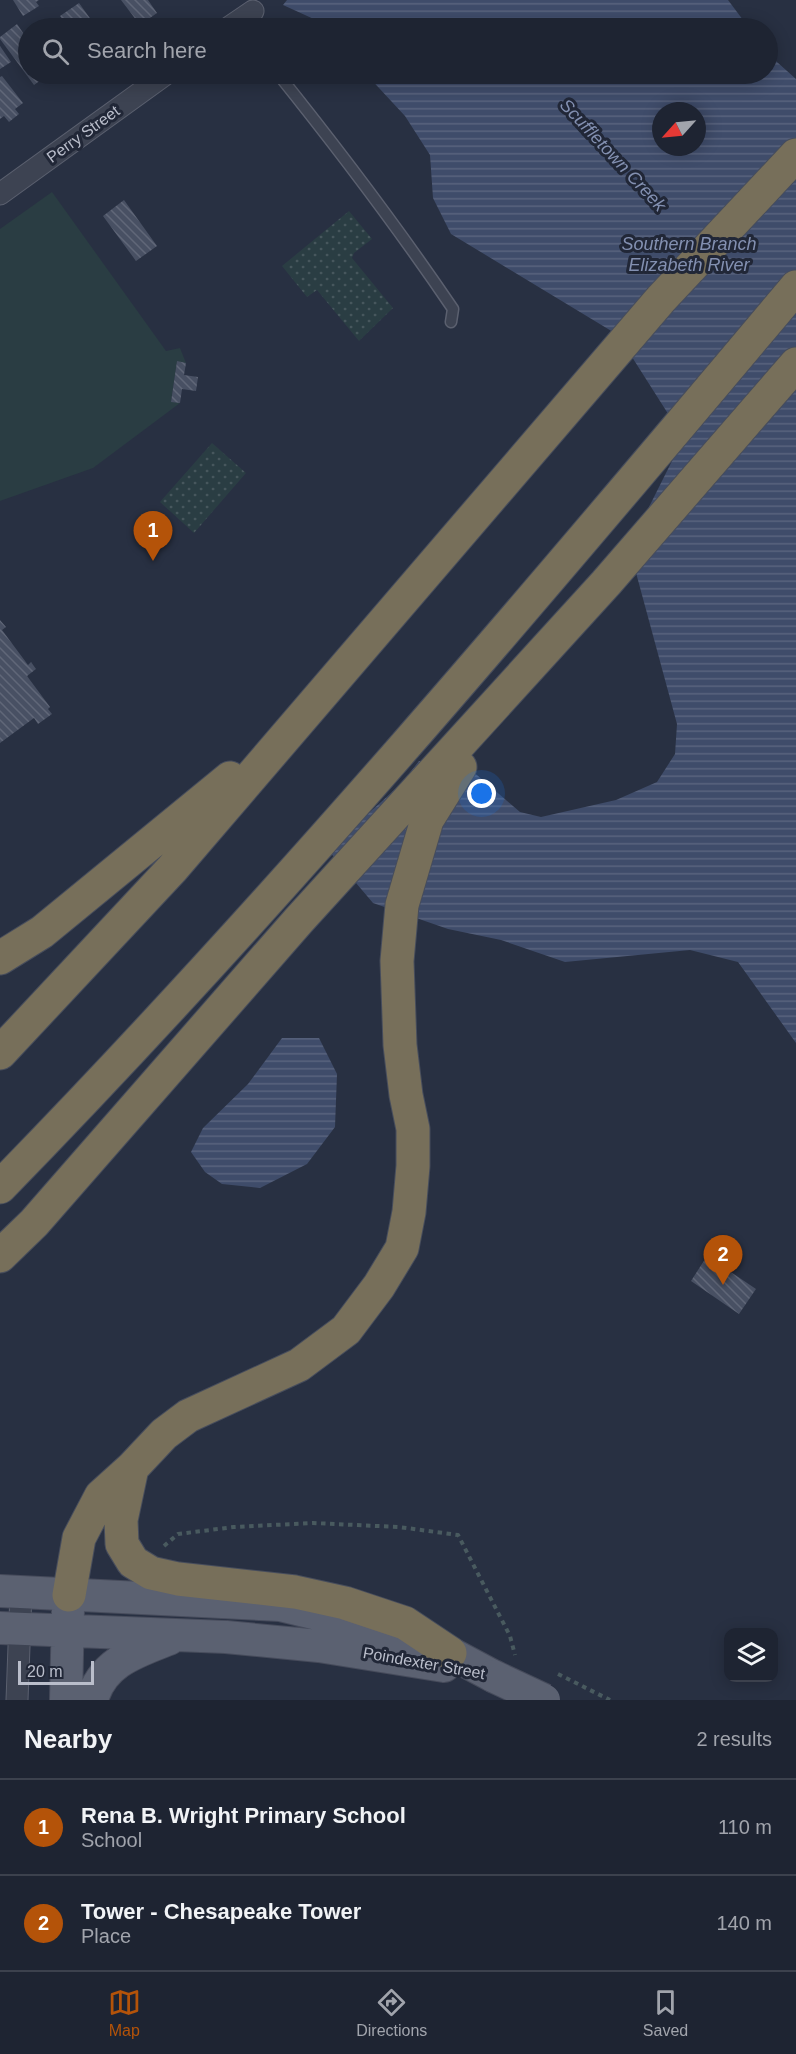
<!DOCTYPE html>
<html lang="en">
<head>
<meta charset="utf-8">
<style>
	body { margin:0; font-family:Helvetica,sans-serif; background:#2b303e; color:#f1f3f6 }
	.controls { position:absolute; right:18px; bottom:18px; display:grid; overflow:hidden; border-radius:12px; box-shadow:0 3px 15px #0003 }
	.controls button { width:54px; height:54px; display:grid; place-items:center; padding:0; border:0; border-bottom:2px solid #3c414d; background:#1e2432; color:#f1f3f6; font:30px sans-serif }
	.compass { position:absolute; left:652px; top:102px; width:54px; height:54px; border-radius:50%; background:#1e2432; box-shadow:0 3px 15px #0003; rotate:243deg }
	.scale { position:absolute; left:18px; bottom:15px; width:76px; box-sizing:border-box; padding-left:6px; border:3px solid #babecb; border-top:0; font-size:16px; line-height:21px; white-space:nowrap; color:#babecb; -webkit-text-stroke:4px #212737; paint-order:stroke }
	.you { position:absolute; left:482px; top:794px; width:21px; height:21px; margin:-15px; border:4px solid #fff; border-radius:50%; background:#1a73e8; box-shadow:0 0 0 9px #1a73e833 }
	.badge { display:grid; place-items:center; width:39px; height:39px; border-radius:50%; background:#b45309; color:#fff; font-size:20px; font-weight:700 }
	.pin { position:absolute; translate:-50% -50px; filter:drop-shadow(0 2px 3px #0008) }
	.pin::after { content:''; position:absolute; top:32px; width:21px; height:18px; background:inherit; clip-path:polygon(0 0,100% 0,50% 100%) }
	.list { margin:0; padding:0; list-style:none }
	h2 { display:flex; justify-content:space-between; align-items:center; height:78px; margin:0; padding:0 24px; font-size:26px }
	h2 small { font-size:20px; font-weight:400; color:#a1a4ac }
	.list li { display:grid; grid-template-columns:39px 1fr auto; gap:18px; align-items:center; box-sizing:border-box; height:96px; padding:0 24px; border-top:2px solid #3c414d }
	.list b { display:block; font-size:22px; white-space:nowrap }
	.list p { margin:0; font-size:20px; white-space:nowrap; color:#a1a4ac }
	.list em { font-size:20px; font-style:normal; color:#a1a4ac }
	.icon { flex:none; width:33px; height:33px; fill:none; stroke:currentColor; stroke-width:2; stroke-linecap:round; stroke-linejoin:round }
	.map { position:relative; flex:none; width:796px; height:1700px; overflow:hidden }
	.search { position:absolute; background:#1e2432; box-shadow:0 3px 15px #0003; left:18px; right:18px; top:18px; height:66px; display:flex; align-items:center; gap:15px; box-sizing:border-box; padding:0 21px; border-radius:33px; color:#a1a4ac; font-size:22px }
	.sheet { height:270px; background:#1e2432 }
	nav { display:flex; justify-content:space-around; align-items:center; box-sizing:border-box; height:84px; border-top:2px solid #3c414d; background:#1e2432; font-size:16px; color:#a1a4ac }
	nav a { display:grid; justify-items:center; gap:3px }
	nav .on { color:#b45309 }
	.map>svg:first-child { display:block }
	.grass { fill:#2a3d43 }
	.park { fill:url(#park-dots) }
	.water { fill:url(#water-rules); fill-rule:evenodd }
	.building { fill:url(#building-back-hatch) }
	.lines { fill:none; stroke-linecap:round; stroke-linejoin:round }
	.lane-casing { stroke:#5b606f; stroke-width:13 }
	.street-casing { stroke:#5b606f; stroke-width:23 }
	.primary-casing { stroke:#464b5b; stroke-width:34 }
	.highway-casing { stroke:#474d5c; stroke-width:35 }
	.path { stroke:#495a5f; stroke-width:4; stroke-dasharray:4.5 4.5; stroke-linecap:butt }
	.lane { stroke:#3d4352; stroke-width:10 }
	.street { stroke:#3d4352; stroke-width:21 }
	.primary { stroke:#5b6171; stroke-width:32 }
	.highway { stroke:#776f5a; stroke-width:33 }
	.primary-bridge-casing { stroke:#464b5b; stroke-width:34; stroke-linecap:butt }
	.path-bridge { stroke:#495a5f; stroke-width:4; stroke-dasharray:4.5 4.5; stroke-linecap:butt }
	.primary-bridge { stroke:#5b6171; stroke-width:32 }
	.labels { text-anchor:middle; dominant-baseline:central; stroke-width:6; stroke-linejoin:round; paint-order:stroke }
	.street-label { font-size:16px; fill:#babecb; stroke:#212737 }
	.water-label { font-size:18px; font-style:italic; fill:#8390b1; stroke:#212737 }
</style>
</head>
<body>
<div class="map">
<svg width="796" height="1700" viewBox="0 0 796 1700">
	<defs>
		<pattern id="park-dots" width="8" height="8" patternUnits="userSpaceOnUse" patternTransform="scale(1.5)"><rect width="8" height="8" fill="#2a3d43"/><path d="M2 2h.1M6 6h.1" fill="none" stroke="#47575d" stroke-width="1.8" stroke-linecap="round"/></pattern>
		<pattern id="water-rules" width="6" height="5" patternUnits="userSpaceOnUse" patternTransform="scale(1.5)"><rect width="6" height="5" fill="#3f4c6a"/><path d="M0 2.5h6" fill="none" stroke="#59647e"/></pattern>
		<pattern id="building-back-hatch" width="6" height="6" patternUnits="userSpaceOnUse" patternTransform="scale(1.5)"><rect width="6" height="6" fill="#485063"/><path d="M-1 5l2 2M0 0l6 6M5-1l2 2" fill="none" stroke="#606778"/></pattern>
	</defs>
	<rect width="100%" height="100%" fill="#283042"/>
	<path class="grass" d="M52,192L166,351L180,348L186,363L177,362L171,401L180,403L93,468L0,501V229Z"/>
	<path class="park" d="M349,211L372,239L354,253L352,258L393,308L359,341L317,290L307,297L282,266Z
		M212,443L246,473L194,533L160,502Z"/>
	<path class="water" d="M287,0H728L749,28H324L316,20L283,5Z
		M768,54L796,79V1043L738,962L690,950L565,962L501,940L448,929L373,903L328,850L401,784L419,761H445L470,769L520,812L541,817L616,800L657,782L675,754L677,724L629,547L675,455L672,420L618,335L451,234L433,198L430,155L405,116L366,74H768ZM661,111H697V147H661Z
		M282,1038H319L337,1074L335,1127L307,1164L260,1188L222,1184L205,1172L191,1152L203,1128L248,1084Z"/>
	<path class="building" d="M13,0H39L36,2L39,6L23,16Z
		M121,0H148L157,13L140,25Z
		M79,3L97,28H69L60,16Z
		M17,24L28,40V74H49L34,85L0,39V37Z
		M0,46L11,62L0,69Z
		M2,76L23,103L15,109L19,114L9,122L4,116L0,119V77Z
		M124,200L157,246L136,261L103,216Z
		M177,361L186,363L184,375L198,377L196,391L182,389L180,403L171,402Z
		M0,620L6,627L2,630L28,665L31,662L36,669L27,676L50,707L48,709L52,714L38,724L34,718L0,743Z
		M707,1256L756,1289L739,1314L691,1281Z"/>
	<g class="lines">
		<g class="lane-casing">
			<path id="lane" d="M278,74C339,150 398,228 453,309L451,322"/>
		</g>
		<g class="street-casing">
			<path id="street" d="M228,28L253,11
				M0,194L166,74
				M17,1700L21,1593"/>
		</g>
		<g class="primary-casing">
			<path id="primary" d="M0,1591L280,1605L404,1635L450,1653L493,1676
				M0,1628L226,1637L319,1646L444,1666
				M66,1700L68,1610
				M92,1700C102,1662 136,1652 169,1639"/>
		</g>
		<g class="highway-casing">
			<path id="highway" d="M0,958L42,932L230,778
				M0,1053L172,869L661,299L796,155
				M0,1187C280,900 538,594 796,287
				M0,1256L34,1223L299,920L606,583L796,364
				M132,1468L121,1520L122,1544L133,1562L151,1573L178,1579L295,1592L345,1603L405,1623L450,1653
				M69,1595L79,1538L101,1496L132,1468L164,1434L188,1416L299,1365L346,1330L379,1286L402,1248L409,1212L413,1166V1129L406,1095L400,1045L397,961L402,905L427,820L460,767"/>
		</g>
		<path class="path" d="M164,1546L178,1534L234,1527L313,1523L399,1527L458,1535L510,1636L515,1655"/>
		<use href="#lane" class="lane"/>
		<use href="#street" class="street"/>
		<use href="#primary" class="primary"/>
		<use href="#highway" class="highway"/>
		<g class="primary-bridge-casing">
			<path id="primary-bridge" d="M493,1676L544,1700"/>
		</g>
		<path class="path-bridge" d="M558,1674L610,1700"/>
		<use href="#primary-bridge" class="primary-bridge"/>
	</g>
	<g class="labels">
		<g class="street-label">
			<text transform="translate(83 134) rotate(-36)">Perry Street</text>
			<text transform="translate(424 1663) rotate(10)">Poindexter Street</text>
		</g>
		<g class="water-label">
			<text transform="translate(613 155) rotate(47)">Scuffletown Creek</text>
			<text x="689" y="244">Southern Branch<tspan x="689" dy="21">Elizabeth River</tspan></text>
		</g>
	</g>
</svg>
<div class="controls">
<button><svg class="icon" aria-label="layers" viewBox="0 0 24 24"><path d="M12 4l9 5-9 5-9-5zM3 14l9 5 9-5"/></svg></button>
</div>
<svg class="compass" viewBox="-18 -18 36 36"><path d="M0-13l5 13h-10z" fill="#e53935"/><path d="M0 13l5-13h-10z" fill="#a1a4ac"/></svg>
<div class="scale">20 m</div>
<div class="you"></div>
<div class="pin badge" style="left:153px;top:561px">1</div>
<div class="pin badge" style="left:723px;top:1285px">2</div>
<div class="search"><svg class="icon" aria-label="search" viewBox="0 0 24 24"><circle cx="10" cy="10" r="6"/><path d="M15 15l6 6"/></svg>Search here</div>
</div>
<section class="sheet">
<h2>Nearby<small>2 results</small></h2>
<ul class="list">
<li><span class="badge">1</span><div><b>Rena B. Wright Primary School</b><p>School</p></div><em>110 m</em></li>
<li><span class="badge">2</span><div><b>Tower - Chesapeake Tower</b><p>Place</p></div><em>140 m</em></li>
</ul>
</section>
<nav>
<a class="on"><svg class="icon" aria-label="map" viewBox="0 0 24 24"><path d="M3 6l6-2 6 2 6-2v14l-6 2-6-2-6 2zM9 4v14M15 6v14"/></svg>Map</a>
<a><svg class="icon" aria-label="directions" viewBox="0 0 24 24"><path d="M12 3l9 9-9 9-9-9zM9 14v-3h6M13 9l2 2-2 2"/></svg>Directions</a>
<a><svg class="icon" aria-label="saved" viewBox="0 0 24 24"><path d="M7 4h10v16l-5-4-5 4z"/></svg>Saved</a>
</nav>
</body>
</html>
